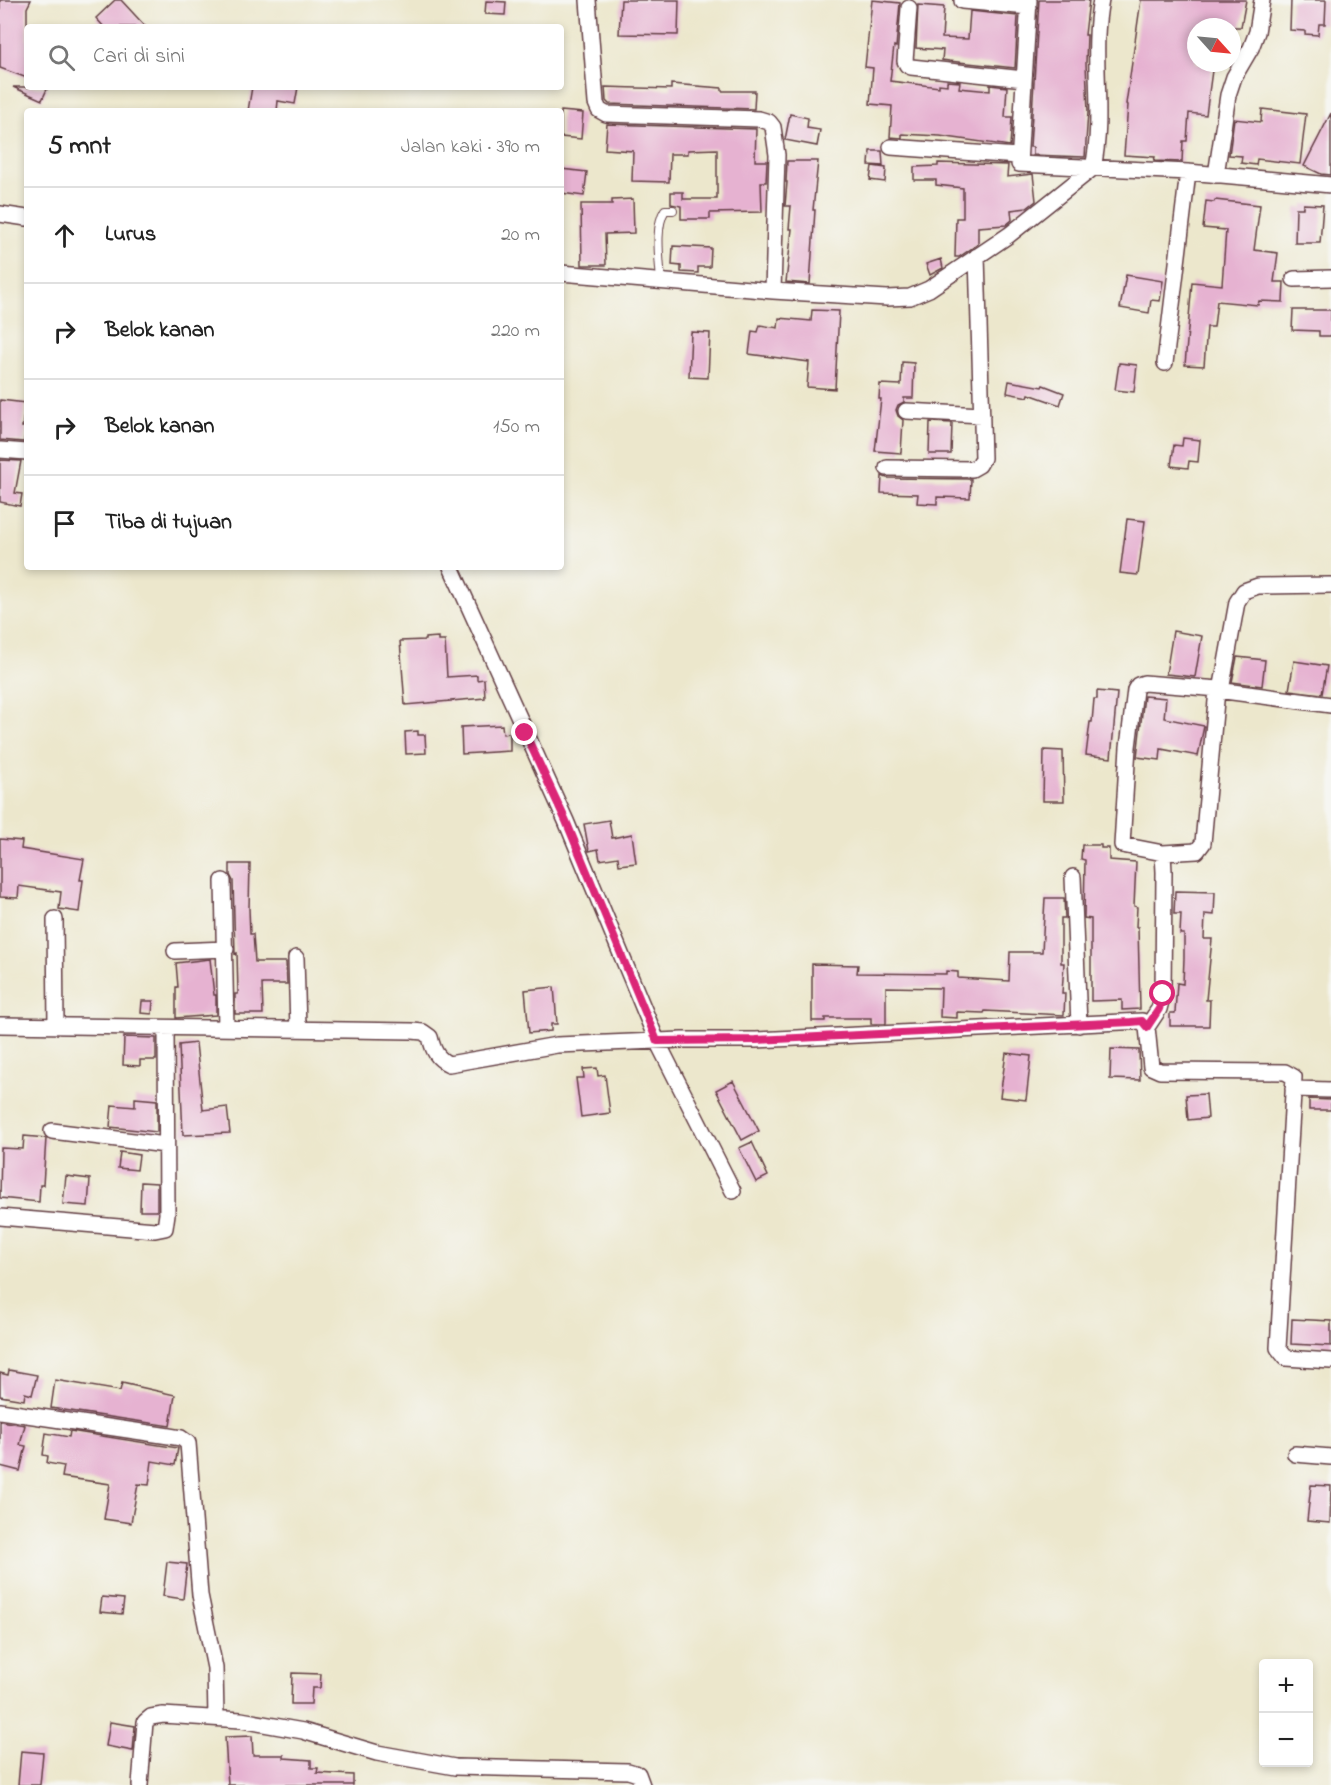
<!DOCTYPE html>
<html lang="id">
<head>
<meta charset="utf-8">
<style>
	body { margin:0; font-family:"Indie Flower",sans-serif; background:#f6f6f6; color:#222 }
	.controls { position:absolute; right:18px; bottom:18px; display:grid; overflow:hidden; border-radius:6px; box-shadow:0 3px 9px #0003 }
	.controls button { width:54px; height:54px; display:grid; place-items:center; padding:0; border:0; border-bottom:2px solid #e0e0e0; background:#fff; color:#222; font:30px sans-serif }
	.compass { position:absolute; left:1187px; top:18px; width:54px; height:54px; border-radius:50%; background:#fff; box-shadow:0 3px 9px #0003; rotate:117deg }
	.stop { position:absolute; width:18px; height:18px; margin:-14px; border:4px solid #db2777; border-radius:50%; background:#fff }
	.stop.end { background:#db2777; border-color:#fff; box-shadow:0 2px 6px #0008 }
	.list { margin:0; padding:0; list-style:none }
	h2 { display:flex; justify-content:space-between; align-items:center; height:78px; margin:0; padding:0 24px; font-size:26px }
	h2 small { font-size:20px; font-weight:400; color:#767676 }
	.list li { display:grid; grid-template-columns:39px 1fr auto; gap:18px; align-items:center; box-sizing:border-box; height:96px; padding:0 24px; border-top:2px solid #e0e0e0 }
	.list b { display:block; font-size:22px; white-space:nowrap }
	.list em { font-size:20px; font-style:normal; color:#767676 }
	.icon { flex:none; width:33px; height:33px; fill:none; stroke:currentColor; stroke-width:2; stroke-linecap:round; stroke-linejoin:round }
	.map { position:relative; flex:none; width:1331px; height:1785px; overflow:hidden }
	.search { position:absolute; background:#fff; box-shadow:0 3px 9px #0003; left:24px; top:24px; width:540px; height:66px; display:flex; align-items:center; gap:15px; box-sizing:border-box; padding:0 21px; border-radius:6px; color:#767676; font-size:22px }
	.panel { position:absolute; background:#fff; box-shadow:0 3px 9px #0003; left:24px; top:108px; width:540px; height:462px; border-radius:6px }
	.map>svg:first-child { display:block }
	.building { fill:#e6b2d1 }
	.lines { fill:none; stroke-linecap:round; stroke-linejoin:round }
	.lane-casing { stroke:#623d43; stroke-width:10 }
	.street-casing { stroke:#623d43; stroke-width:18 }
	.lane { stroke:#fff; stroke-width:8 }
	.street { stroke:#fff; stroke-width:15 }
	.route { stroke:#db2777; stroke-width:8 }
</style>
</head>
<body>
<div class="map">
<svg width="1331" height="1785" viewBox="0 0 1331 1785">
	<rect width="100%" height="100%" fill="#f6f6f2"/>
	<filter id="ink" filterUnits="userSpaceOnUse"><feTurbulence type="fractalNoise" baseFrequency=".0167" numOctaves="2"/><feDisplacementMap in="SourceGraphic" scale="12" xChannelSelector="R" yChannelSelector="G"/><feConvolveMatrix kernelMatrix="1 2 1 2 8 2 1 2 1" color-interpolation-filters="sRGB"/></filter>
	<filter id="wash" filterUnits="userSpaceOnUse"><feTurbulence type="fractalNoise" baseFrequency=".008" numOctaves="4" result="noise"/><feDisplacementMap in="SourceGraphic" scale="24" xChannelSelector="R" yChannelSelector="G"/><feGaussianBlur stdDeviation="1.35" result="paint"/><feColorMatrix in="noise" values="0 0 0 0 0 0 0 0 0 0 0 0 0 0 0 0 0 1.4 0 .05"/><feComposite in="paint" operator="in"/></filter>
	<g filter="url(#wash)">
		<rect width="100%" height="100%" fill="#ece7cc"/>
		<g id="blocks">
			<path class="building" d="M0,0H31L27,8V78L0,68Z
				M115,0H121L146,27H104L96,18Z
				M621,0H679L678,35L619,34Z
				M872,0L900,3L896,47L894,46L890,81L939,87V84L947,85V81L960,82L959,88L990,91V85L1007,87L1005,117H1012L1010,146L940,136L902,134V138L890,137L892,106L870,104L873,68L865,67Z
				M1039,0H1089L1085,35H1087L1086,63L1088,112L1085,157L1033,155V147H1030Z
				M1141,0H1246L1241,27H1196V63H1213L1206,115L1189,113L1187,141H1183L1182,162L1154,161L1155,157L1124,155L1128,105L1126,104Z
				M1291,0H1326L1325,24H1319L1318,35L1305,34V31L1290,30Z
				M486,1L506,2L505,15L485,14Z
				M918,5L944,7L942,38L968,39L970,11L1018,16L1015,68L949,61L942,60L943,50L916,48Z
				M671,84L722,88V91H755L754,109L609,104L606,101L605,87L671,89Z
				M13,87H48L42,100Z
				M252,87H298L295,104L278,101L277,111H248Z
				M1262,109L1306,114L1300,164L1257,159L1256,165L1241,163L1242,156L1229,155L1234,119L1261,122Z
				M561,111L583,113L581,139L561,137Z
				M1331,113V175L1321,174L1304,166Z
				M790,114L808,118L807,128L820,130L817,146L785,140Z
				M607,124L756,129L755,161H767L766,182H761L762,212L710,213V219H681V206L671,204V192H683V199H717V149L688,150V154H670L669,182L632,181L633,151L605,149Z
				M870,151H882L883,166L869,165Z
				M787,161H818L813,210H815L810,284L786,282L792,229H789L791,206H785L787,182H786Z
				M938,163L1008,165L1007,177L1033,174L1036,201L1027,208L1011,210L1012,220L1006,225L978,227V244L959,257H955L956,218H963V188L936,185V180H914V167L938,166Z
				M872,166L886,168L885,182L870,180Z
				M561,169L587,172L584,196L561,193Z
				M633,199L634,233L605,234L606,265H582L581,204H612V200Z
				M1215,200L1260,205L1254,250L1278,253L1274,282H1284L1283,302L1259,301L1258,305L1217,301L1214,327H1207L1204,366L1185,365L1192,282L1222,285L1226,230L1203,228L1206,201L1214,202Z
				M1303,204L1323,205L1320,243H1295L1296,208H1303Z
				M673,246L711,248L710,267H698V273L681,272V266L672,265Z
				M941,259L943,268L930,275L926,264Z
				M1126,275L1163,281L1160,301L1151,300L1149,313L1120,308Z
				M812,310L839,311L835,389L807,387L809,362L749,354L752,331L758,332L760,325L778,328L779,318L811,321Z
				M1293,310H1331V336H1319V331L1292,330Z
				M691,332L710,333L708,378L689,377Z
				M902,362L914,363L913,398H904V402L898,405L896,410L898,416L903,420L901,453L875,451L881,399H879L880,384L901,385Z
				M1119,363L1137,365L1134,392L1115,390Z
				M1009,381L1042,387L1043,385L1064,393L1060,405L1029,394L1028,397L1007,393Z
				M0,400L26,403L22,427H26L24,442L0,440Z
				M930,422L952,423L951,454H929Z
				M1183,438L1200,440L1198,462L1189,461L1188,468L1171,466L1174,445L1182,446Z
				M0,460L21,461L15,493L22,494L20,506L0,502Z
				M882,476L887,478L971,479L970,498L937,497V504L917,503L918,494L881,493Z
				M1127,519L1145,521L1138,575L1120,573Z
				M1173,631L1202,636L1195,677L1166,674Z
				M438,637V641H445L447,677L477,675V680L484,679L485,698L405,705L400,641L425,640V638Z
				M1237,657L1265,660L1262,686L1232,682Z
				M1294,661L1327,666L1322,694L1289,690Z
				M1097,691L1117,693L1111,758L1086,755L1090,722H1092L1094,699H1097Z
				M1144,696L1166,698L1164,718L1204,726L1198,756L1161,749L1160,760L1137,757Z
				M502,725L503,734L510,733V751L462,754L461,727Z
				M418,731V735H425L426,753L406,754L405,732Z
				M1044,750L1063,751L1064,801H1043Z
				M609,820L612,838L632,834L636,863L619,865L618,857L600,860L598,849L589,851L584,824Z
				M0,839L22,841L21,849L84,859L80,880H83L79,912L59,909L61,892L19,886L18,898L0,897Z
				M1082,845H1101V848H1109V860L1136,862L1134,906L1137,907L1136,927H1138L1140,1009L1122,1010V1000L1091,1001V919L1084,918L1085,860L1081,859Z
				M230,864H250L249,909L250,934H253L255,962H286L287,984H262L263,1014H235V994H238L237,953L235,954L233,881L230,875Z
				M1175,891L1215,892L1214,915L1205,914L1204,939H1212L1206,1000H1210L1209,1026H1170V1013H1175L1177,983L1183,984L1184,958V934H1180L1181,914H1174Z
				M1045,898H1064L1065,918H1061V963H1064L1062,993H1065L1064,1015L985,1011L984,1013L957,1012V1018L940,1017L941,988L886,987V1024H871V1018H825V1021H812V964L858,965L857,973L946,974V971L958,972V978L1009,981L1010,952H1042Z
				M210,959L214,995H216V1015L176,1018V987H178L176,963Z
				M554,987L557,1024H551V1031L529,1033L525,990Z
				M142,1001H153L152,1014L141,1013Z
				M124,1037L156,1038V1060H140V1066L123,1065Z
				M196,1043L203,1110L227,1107L230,1133L183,1135L179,1045Z
				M1111,1049L1139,1050L1140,1080L1110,1079Z
				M1006,1053L1031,1056L1026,1100L1000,1097Z
				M597,1068L598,1076L605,1075L610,1113L581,1117L576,1078H584L583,1069Z
				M733,1081L759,1131L742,1140L716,1090Z
				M1206,1094L1208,1118L1188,1120L1186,1095Z
				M135,1098L157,1100V1132L110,1127L112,1105L135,1107Z
				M1309,1099L1331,1100V1110H1309Z
				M24,1136L46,1138L43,1185H40L39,1202L0,1198L1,1148L23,1149Z
				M752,1142L768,1176L756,1182L739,1148Z
				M120,1152L139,1155L137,1170L118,1168Z
				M66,1176L90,1179L88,1206L63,1204Z
				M141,1182L157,1183V1211H140Z
				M1292,1319L1331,1321V1346L1291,1344Z
				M9,1370L37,1375L32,1395L25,1393L24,1400L0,1396V1373L8,1375Z
				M55,1380L120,1391L122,1383L175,1395L170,1426L51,1408Z
				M0,1421L25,1425L20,1445L26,1446L20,1471L0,1466Z
				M70,1431L178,1448L175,1465L152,1461L149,1485L138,1484L131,1523L104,1519L110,1484L62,1477L64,1466L47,1463L48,1456L43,1455L46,1433L69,1437Z
				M1311,1485L1331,1486L1330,1523L1307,1521Z
				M167,1562L187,1564L183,1599L163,1596Z
				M102,1597L124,1599L122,1614L100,1612Z
				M292,1673L321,1674L320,1688H312L311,1704H291Z
				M110,1722L135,1726L133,1751L106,1746Z
				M252,1736L253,1755H284V1758L311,1760V1768H318L317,1773L353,1775V1785H228L225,1737Z
				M21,1751L43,1753L40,1785H18Z"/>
		</g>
	</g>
	<g filter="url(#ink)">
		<use href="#blocks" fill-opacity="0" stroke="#623d43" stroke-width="1.5"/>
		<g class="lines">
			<g class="lane-casing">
				<path id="lane" d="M661,282C660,262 654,227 665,210H673"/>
			</g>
			<g class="street-casing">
				<path id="street" d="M588,0L596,103L599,110L606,114L759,119L769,122L773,127L777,155L773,291
					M1029,0L1019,164L1188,172L1331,185
					M962,1L1029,7
					M909,8L905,61L907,65L911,67L1024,79
					M891,147L1018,156
					M1216,175L1228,95L1234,77L1251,48L1257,32L1262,0
					M0,214L27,218
					M561,273L773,291L887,298L910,297L929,289L1009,235L1093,168C1105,112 1090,55 1101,0
					M1294,279L1331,278
					M1165,363L1188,172
					M906,411L982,415
					M0,450L27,452
					M887,468L972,469L979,465L983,458L977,256
					M451,567L566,821L657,1041L733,1191
					M1163,853L1197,851L1203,843L1217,690L1331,705
					M1073,877L1079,1025
					M223,881L226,1028
					M55,919L56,1026
					M175,951L226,949
					M296,958L298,1028
					M0,1025L412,1031L423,1032L430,1037C433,1050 437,1059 449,1064L557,1045L682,1040H756L1142,1021L1147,1027L1151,1067L1160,1071L1285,1072L1294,1077L1278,1348L1286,1358L1331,1361
					M1147,1027L1159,1009L1163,994L1164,872L1163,853L1122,845L1128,747L1135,690L1138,685L1144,683L1219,689L1222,685L1237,602L1244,591L1258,586L1331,585
					M1293,1089L1331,1090
					M52,1131L166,1145
					M0,1217L155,1230L165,1228L167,1214L166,1028
					M0,1411L169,1436L181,1438L188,1443L200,1595L215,1668L216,1718
					M1295,1454L1331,1457
					M140,1785L145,1722L151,1717L163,1715L241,1720L303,1731L377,1753L455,1767L628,1771L638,1774L642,1785"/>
			</g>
			<use href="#lane" class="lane"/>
			<use href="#street" class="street"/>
		</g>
	</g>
	<g class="lines" filter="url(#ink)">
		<path class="route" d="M525,733L566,821L657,1041L756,1040L1131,1022L1142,1021L1147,1027L1159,1009L1163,994"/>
	</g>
</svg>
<div class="controls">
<button>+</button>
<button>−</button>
</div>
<svg class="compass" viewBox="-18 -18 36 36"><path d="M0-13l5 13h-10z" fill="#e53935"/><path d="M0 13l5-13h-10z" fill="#767676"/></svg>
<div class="stop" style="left:1163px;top:994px"></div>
<div class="stop end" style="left:525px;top:733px"></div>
<div class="search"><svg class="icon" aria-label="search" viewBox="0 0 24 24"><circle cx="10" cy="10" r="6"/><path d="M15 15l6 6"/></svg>Cari di sini</div>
<section class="panel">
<h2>5 mnt<small>Jalan kaki · 390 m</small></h2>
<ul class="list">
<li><svg class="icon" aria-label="ahead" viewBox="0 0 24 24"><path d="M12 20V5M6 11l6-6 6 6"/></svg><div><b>Lurus</b></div><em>20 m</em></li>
<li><svg class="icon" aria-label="right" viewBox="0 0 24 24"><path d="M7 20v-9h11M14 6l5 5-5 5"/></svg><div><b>Belok kanan</b></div><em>220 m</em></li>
<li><svg class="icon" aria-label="right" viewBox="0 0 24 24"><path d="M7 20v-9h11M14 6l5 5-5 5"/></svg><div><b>Belok kanan</b></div><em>150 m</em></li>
<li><svg class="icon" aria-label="arrive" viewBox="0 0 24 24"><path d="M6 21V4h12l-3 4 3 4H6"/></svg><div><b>Tiba di tujuan</b></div></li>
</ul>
</section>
</div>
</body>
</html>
